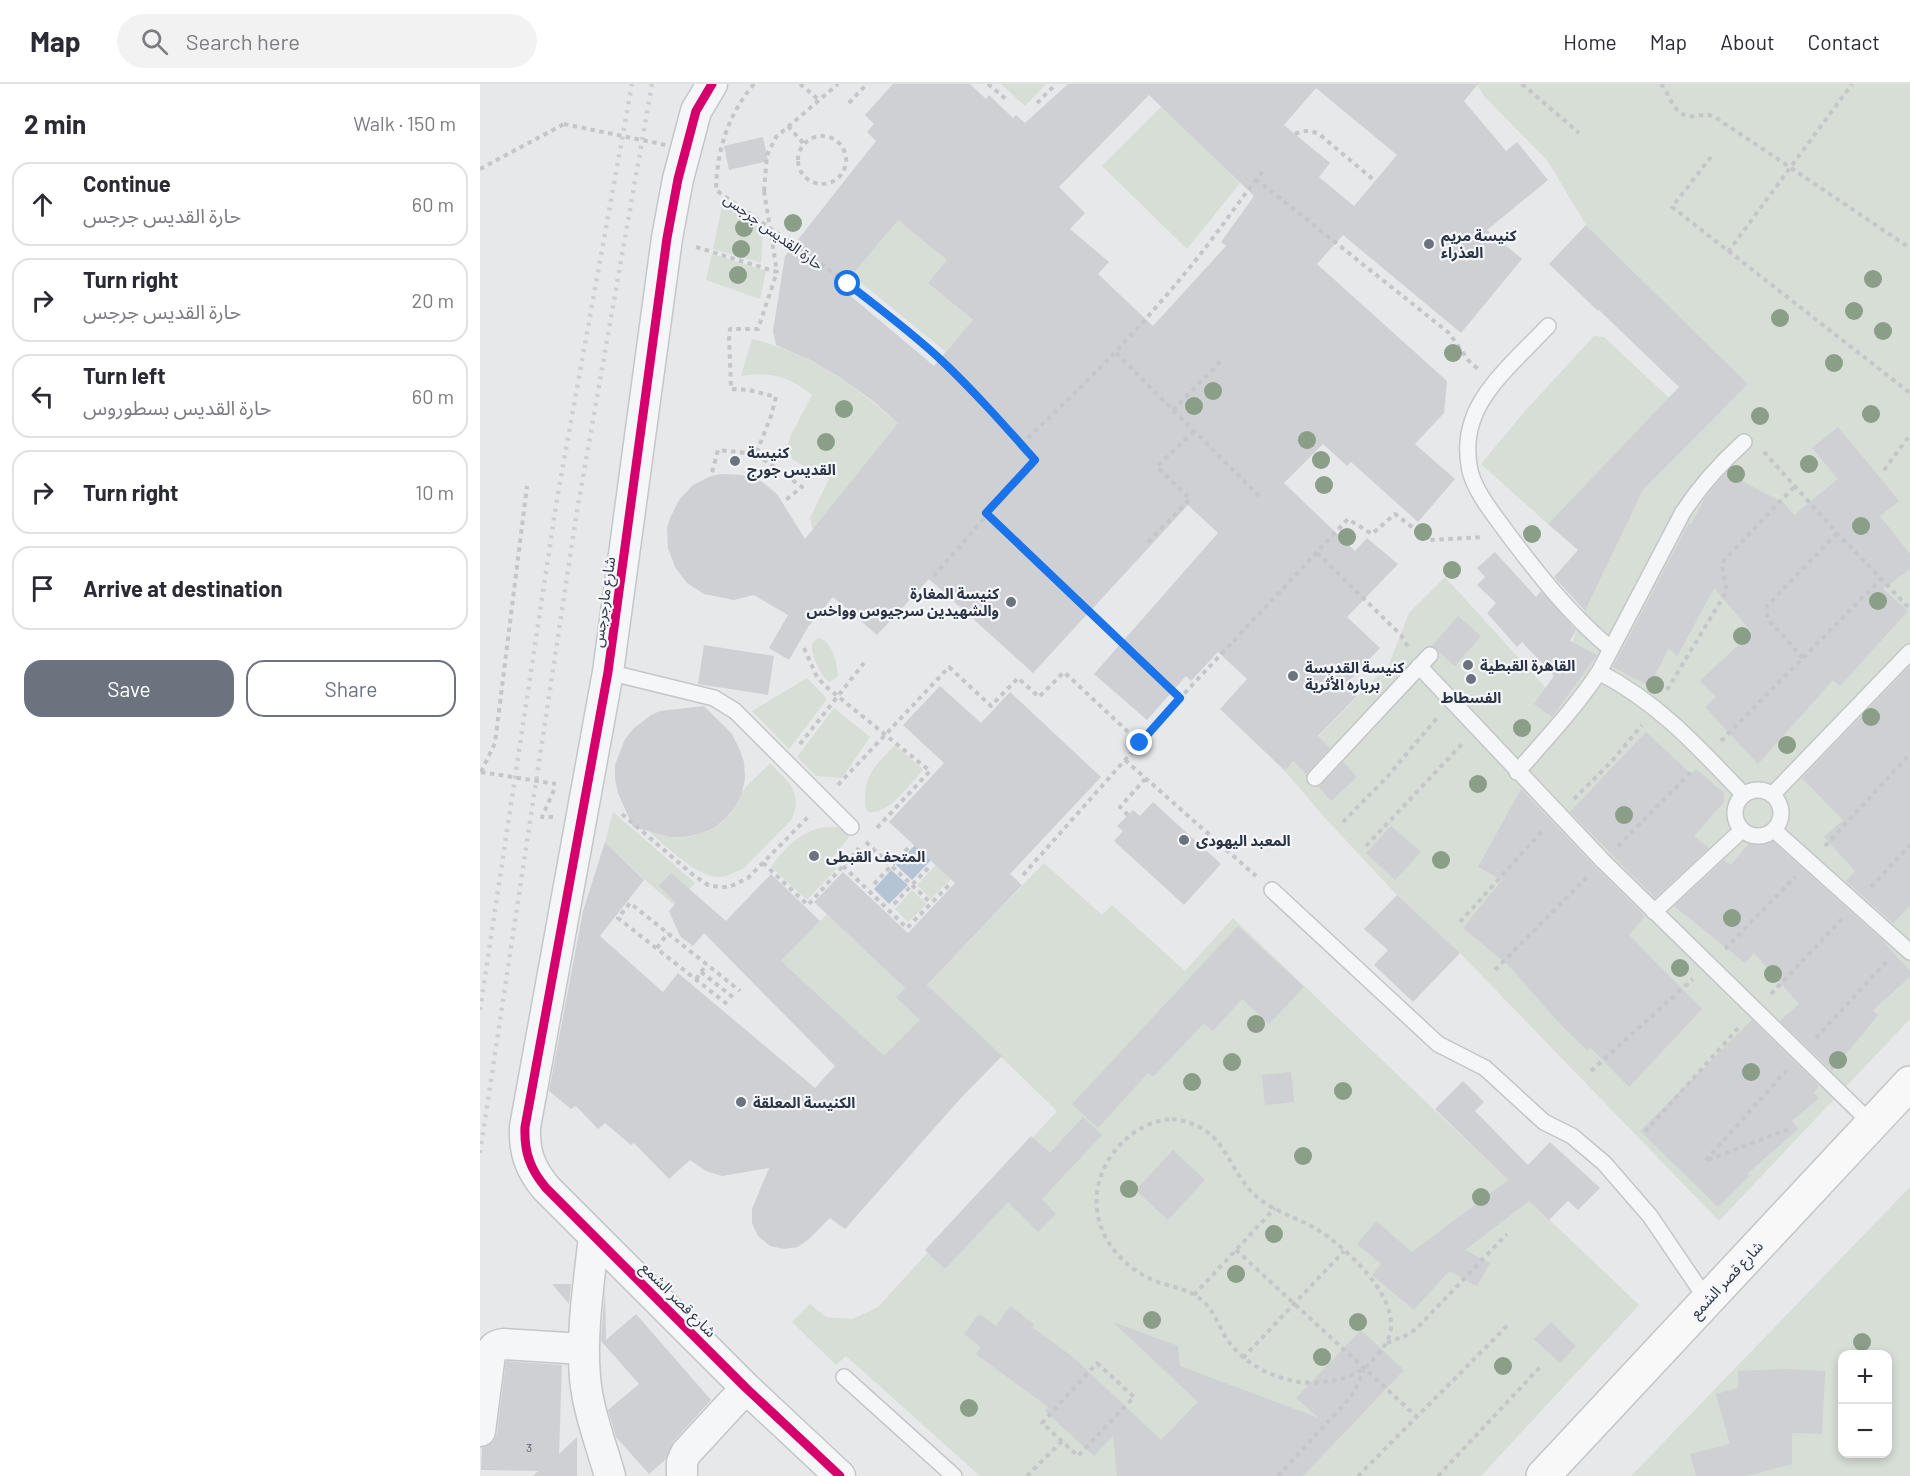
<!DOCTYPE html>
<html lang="en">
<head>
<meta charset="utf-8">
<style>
	body { margin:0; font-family:Barlow,"Noto Sans Arabic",sans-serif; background:#f2f2f3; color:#2b2b33 }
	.controls { position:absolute; right:18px; bottom:18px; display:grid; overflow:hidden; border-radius:12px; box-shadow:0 3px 9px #0003 }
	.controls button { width:54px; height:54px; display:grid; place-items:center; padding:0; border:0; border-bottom:2px solid #e1e1e2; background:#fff; color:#2b2b33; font:30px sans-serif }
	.stop { position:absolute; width:18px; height:18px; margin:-14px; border:4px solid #1a73e8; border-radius:50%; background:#fff }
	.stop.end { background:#1a73e8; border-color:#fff; box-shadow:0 2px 6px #0008 }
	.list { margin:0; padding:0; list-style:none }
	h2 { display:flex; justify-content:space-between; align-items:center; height:78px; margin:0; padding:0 24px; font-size:26px }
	h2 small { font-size:20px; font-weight:400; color:#7c7c81 }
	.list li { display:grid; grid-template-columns:39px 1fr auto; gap:18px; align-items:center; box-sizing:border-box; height:84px; margin:0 12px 12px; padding:0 12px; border:2px solid #e1e1e2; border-radius:18px }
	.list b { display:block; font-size:22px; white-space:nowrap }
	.list p { margin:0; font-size:20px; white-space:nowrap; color:#7c7c81 }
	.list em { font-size:20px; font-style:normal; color:#7c7c81 }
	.actions { display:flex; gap:12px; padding:18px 24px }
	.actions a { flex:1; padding:14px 0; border:2px solid #6c737f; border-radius:18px; text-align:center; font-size:21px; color:#6c737f }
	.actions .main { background:#6c737f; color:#fff }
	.icon { flex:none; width:33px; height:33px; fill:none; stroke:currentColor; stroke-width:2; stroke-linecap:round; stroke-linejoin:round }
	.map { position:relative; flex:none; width:1430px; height:1392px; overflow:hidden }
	header { display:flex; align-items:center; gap:36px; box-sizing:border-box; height:84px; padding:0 30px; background:#fff; border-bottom:2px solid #e1e1e2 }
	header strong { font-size:28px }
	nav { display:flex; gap:33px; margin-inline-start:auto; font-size:21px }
	.search { width:420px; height:54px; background:#f2f2f3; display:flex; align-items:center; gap:15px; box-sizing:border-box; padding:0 21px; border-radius:33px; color:#7c7c81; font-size:22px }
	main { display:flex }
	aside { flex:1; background:#fff }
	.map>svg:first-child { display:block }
	.green { fill:#d6ded6; fill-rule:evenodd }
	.water { fill:#b4c4d5 }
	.building { fill:#ced0d3; fill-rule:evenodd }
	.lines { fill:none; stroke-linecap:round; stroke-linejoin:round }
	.lane-casing { stroke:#c4c6c8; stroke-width:18 }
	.street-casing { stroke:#c4c6c8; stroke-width:33 }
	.secondary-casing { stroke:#c4c6c8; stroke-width:36 }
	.path { stroke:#c5c6ca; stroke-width:4; stroke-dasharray:4.5 4.5; stroke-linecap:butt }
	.lane { stroke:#f5f6f7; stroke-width:15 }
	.street { stroke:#f5f6f7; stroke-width:30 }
	.secondary { stroke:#f8f8f8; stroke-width:33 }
	.rail { stroke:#cecfd2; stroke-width:4.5; stroke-dasharray:3 6; stroke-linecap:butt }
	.path-bridge { stroke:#c5c6ca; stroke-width:4; stroke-dasharray:4.5 4.5; stroke-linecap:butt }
	.cycleway-casing { stroke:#f4f6f9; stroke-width:13 }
	.cycleway { stroke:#d6006c; stroke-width:9 }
	.tree { fill:#8a9e88 }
	.route { stroke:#1a73e8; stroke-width:8 }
	.poi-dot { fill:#6c737f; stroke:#f4f6f9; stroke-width:2 }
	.labels { text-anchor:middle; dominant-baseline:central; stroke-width:4.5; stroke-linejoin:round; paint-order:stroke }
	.number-label { font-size:12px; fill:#545c69 }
	.street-label { font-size:15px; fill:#2b3445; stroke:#f4f6f9 }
	.poi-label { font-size:15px; font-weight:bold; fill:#2b3445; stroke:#f4f6f9; text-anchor:start }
</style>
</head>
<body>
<header>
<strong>Map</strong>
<div class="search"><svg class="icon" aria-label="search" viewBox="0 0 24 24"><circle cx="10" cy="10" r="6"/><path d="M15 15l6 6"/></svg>Search here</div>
<nav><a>Home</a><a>Map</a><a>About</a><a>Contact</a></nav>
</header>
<main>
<aside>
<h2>2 min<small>Walk · 150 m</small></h2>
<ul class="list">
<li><svg class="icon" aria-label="ahead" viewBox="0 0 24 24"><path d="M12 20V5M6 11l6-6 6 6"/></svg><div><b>Continue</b><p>حارة القديس جرجس</p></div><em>60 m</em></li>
<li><svg class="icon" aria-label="right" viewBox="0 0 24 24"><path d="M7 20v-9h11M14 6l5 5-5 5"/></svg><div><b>Turn right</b><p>حارة القديس جرجس</p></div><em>20 m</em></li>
<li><svg class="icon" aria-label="left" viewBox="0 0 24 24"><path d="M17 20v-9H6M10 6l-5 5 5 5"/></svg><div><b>Turn left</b><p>حارة القديس بسطوروس</p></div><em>60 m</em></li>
<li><svg class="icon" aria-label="right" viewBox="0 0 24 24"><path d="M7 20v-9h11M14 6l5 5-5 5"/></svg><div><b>Turn right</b></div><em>10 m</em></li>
<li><svg class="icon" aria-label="arrive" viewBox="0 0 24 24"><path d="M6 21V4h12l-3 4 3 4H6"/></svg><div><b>Arrive at destination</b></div></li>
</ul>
<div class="actions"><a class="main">Save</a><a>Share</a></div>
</aside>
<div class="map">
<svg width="1430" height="1392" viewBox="0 0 1430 1392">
	<rect width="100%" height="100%" fill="#e6e8ea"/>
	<path class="green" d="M521,0H566L545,22Z
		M997,0H1430V935L1239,1137L980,869L917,811L844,733L805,687L909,580L929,529L965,493L1066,604L1084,580L1100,537L1163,406L1268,300L1106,141L1067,76L1004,12Z
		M682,22L760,99L707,165L622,82Z
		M243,118L283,147L281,179L233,165Z
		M415,133L467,176L448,199L493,236L466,268L372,191Z
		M232,170L286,187L280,215L226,196Z
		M1114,252L1124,253L1189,314L1068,440L1001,380L1045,327Z
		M272,255C329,269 375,301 418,339L333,446L330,434L349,395L313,376L307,365L310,353L332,311C310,292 289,287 261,292Z
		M338,554C352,555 357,579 358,592L350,598C342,595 331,571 332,562C333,557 334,557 338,554Z
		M327,594L347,615L309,665L272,627Z
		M354,624L390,653L362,694L336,692L317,673Z
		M415,661L443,685C431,699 408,732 388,728C385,724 385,720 385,714C386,687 397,680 415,661Z
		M290,679C308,698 323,707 312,735L264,784C256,788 247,793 238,793C214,792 180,756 161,741C171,745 182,752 192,753C216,756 243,744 255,723C258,719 259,714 261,710C268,699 281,689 290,679Z
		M133,728L215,799L200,815L219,842L165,796L125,758Z
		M345,743H358L368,749L369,753L350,777L357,784L327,816L291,783C305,763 321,747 345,743Z
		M564,779L622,831L632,821L705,887L753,834L1159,1221L1001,1392H500L366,1272L356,1281L312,1238L330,1220L346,1233L373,1235L398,1223L577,1027L447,901Z
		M456,781L471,795L451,815L437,801Z
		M432,806L447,820L428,838L415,825Z
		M347,830L425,904L417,913L440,936L435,1001L301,877Z
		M1430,1103V1392H1151ZM1362,1270H1408V1370H1362Z"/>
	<path class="water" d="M435,761L451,776L432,796L416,781Z
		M411,786L428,801L409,820L394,805Z"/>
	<path class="building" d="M413,0H490L506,15L509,11L533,34L536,31L545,39L588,0H998L984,17L1026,67L1037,58L1068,96L1007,146L1042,175L981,249L863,151L837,180L967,297L964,329L935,360L975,395L938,438L871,378L867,382L843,360L804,399L875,467L887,454L918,480L867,533L900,564L864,602L877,612L838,652L850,664L826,690L814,677L805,687L740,625L767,595L738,568L711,597L706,592L667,636L614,590L738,449L708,421L553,589L449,495L397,551L353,513L328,543L309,576L289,564L308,531L274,511L254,516L224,510L207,499L195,483L188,464L187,444L190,434L199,416L213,401L231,392L241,390L262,391L281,397L297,410L325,455L418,339L392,316L359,293L330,276L296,261L293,247L305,172L396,57L387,48L394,40L385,31ZM836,4L917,71L874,122L839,93L850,79L804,41ZM669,11L774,112L741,158L746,162L673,242L618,190L629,178L590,145L605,129L579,103ZM418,136L467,176L448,199L493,236L454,282L361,204Z
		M283,53L288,77L249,86L244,62Z
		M1106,141L1268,300L1163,406L1105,527L1074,493L1098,466L1068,440L1199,303L1119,226L1118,227L1069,180Z
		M1358,343L1419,417L1400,432L1430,470V485L1403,505L1428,527L1360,602L1353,596L1278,680L1225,623L1236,613L1220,597L1272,548L1234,504L1197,573L1189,564L1169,602L1133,583L1209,439L1211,440L1225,414L1246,389L1304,419L1314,431L1358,395L1332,364Z
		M1015,468L1056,513L1061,507L1096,546L1090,557L1117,571L1072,633L1054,620L1074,592L1042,558L1037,563L1007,529L1016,519L997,501L1005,493L997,484Z
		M978,532L1001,552L975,582L952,562Z
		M224,561L294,572L288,611L218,600Z
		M1430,582V822L1413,839L1366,797L1375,787L1344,753L1363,736L1322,694Z
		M460,602L501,639L530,608L621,693L530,790L542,801L447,901L522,972L480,1015L365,1145L350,1134L330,1154L318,1163L304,1165L290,1162L278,1152L272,1139V1125L289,1084L242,1092L226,1087L210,1076L189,1095L154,1059L151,1061L125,1039L118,1045L96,1022L91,1025L69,1007L103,827L125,758L164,796L120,852L183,908L198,889L335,1004L355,982L224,849L213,862L200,852L189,827L196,819L179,802L191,789L246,837L291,790L340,837L301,877L404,972L440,936L416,913L425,904L334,818L363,788L428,849L475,799L409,738L464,679L423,641Z
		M224,622L252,650L259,664L264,678L265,694L262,709L255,723L246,734L234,744L220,750L205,753H190L153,743L138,709L135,695V681L145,655L154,644L171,631L180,627Z
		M1166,648L1211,690L1216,685L1244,709V718L1214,752L1229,764L1175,814L1090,728Z
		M863,678L877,693L851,717L839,703Z
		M1041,705L1116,784L1165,832L1149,851L1222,925L1149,1003L1110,963L1107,966L1080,940L1027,880L983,844L1022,796L998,783Z
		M673,718L741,780L704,821L634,757L643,747L637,742L653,726L660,732Z
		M911,742L941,768L915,796L886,769Z
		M1280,746L1402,856L1430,887V893L1393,926L1398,931L1352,987L1300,937L1319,920L1274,869L1265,879L1194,822L1244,776L1251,781Z
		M917,811L980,869L933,918L894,881L908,866L884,845Z
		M758,842L824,903L789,940L762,915L733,947L724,939L673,993L668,989L618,1044L592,1020Z
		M1272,936L1339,1002L1334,1009L1339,1014L1312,1037L1318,1045L1267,1090L1269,1092L1238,1123L1160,1047Z
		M811,988L814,1018L785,1021L782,991Z
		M983,997L1004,1018L995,1027L1048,1081L1070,1058L1120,1104L1098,1126L1088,1117L1069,1136L1049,1117L985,1166L1010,1179L997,1202L969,1187L934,1226L892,1191L901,1180L877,1160L896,1137L932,1168L1028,1096L955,1025Z
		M603,1033L622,1051L562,1115L576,1130L558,1148L528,1118L465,1185L445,1166L551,1052L570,1069Z
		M693,1066L725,1096L688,1136L656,1106Z
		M72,1200H91L89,1220Z
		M125,1205L126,1256L156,1230L231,1316L193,1358L185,1376L169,1390L136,1353L128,1326L159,1300L121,1257Z
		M530,1222L554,1240L552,1243L594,1274L681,1356L718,1318L633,1238L698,1262L700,1282L839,1334L816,1314L881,1246L924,1286L823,1392H637L633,1352L614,1372L565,1327L568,1323L496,1270L501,1263L484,1250L499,1230L516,1242Z
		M1071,1238L1096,1262L1080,1279L1054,1255Z
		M26,1277L82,1281L79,1370L97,1353V1392H53L58,1387L1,1386L2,1364L13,1358L17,1349Z
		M1307,1285L1345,1287L1342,1350L1312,1349V1380L1268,1392H1216L1210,1370L1250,1360L1236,1310L1258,1304V1287Z"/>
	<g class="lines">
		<g class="lane-casing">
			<path id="lane" d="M1068,242C1044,268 1002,303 992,338C987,353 987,372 990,387C996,409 1012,428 1025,446C1057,489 1089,530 1131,565
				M939,582L1123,777L1392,1040
				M128,588L234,614L255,627L371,743
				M1119,588C1180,620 1217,662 1264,711
				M1037,688C1066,655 1095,624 1119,588L1203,428C1220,402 1241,379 1264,358
				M835,694L950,571
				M1255 729a23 23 0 1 1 46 0a23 23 0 1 1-46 0Z
				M1292,711L1430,568
				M1294,746L1430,868
				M792,806L958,960L1005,984L1064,1038L1092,1052L1124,1079L1170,1132L1227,1216
				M1174,828L1262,746
				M364,1293L474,1392"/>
		</g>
		<g class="street-casing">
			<path id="street" d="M232,0L216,27L198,95L187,154L128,588L45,1043C44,1068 50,1085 66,1104L266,1304L360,1392
				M114,1152C109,1199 101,1247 105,1294C108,1327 121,1360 130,1392
				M0,1347L10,1270C13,1263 16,1261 24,1260L103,1265
				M202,1392V1378L206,1369L266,1304"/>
		</g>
		<g class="secondary-casing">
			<path id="secondary" d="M1063,1392L1430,999"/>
		</g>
		<path class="path" d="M274,0C248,31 237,65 236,106C294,148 354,186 409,232C463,275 509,324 555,376L453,493
			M320,0L339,16
			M508,0L527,16
			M1042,0L1099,49
			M1181,0C1188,8 1192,24 1201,29C1212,37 1224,27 1235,33L1430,164
			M369,19L387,0
			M557,19L576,0
			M308,42L324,60
			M815,50C824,46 830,46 839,50L895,97
			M318 76a24 24 0 1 1 48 0a24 24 0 1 1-48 0Z
			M1231,73L1192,123L1430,309
			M0,85L84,40
			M776,95L969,249L989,277L998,285
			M284,107L287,71L296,53L358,0
			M216,163L297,188L278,245H250L249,252L251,305L269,306L296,313L291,332L276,370L238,366L231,392
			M1248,168L1372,0
			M636,269L782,415
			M693,326L743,275
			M541,360C600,306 655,250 706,188C734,155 757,119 784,86
			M1284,368L1357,449L1430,525
			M276,370L322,403L303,418
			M1404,386L1430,351
			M506,429L700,614
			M668,458L710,415L677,383L714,347
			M837,469L921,551L928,563
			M324,564L336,591L344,601L450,687L394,747
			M1323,574L1287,534V522L1357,449
			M1187,606L1245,510C1249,497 1238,487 1245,475L1314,403
			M1241,657L1401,495
			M320,660L384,579
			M645,676L776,792
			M1,688L15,659L47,402
			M358,701L469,583L511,622L538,594L559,613L584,588L660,659
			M1094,715L1132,677L1162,641
			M142,730L212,790L228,801L239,803H249L268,794L328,733
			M648,731L640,723L665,695
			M73,733H62L74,706
			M863,738L907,693L957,634
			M386,758L451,819
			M886,762L982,660
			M1138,762L1211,688
			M1345,762L1430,670
			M283,779L328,821L379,764
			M363,782L427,844L470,800
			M543,791L700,614L868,435L892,450L915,430L949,456L1004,453
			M394,800L430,762
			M1391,803L1430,761
			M414,820L450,782
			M980,838L1063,746
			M177,864L188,849
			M1245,865L1315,793
			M1015,886L1107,793
			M221,888L254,914
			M216,895L227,880
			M1291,910L1362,835
			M247,920L138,834L150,819L260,907
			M1336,954L1406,878
			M1307,986L1225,1077L1309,1045
			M1111,987L1213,895
			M692,1035C752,1043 744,1089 782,1117C799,1129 820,1135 838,1146C866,1164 914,1208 911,1244C910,1256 902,1266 894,1275C877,1295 844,1301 819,1298C789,1293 761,1278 745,1252C738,1240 734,1227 723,1217C710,1205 694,1204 678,1198C626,1178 599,1124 629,1075C643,1053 667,1036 692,1035Z
			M1165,1048L1261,941
			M756,1166L937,1333
			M714,1211L795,1124
			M907,1259L927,1251L936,1245L1027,1150
			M763,1274L864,1167
			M617,1279L654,1313L598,1372L562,1339Z
			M547,1392L582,1357
			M798,1392L869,1315L875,1306L884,1286
			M878,1392L1028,1241
			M958,1392L1061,1282"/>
		<use href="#lane" class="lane"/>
		<use href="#street" class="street"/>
		<use href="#secondary" class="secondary"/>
		<path class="rail" d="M0,926L77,415L152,0
			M0,1069L96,433L172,0"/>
		<path class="path-bridge" d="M84,40L186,61
			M284,107L297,188
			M1,688L76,700"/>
		<g class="cycleway-casing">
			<path id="cycleway" d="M232,0L216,27L198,95L187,154L128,588L45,1043C44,1068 50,1085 66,1104L266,1304L360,1392"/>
		</g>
		<use href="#cycleway" class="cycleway"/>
	</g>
	<g class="tree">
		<circle cx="313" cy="139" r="9"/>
		<circle cx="264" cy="144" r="9"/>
		<circle cx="261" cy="165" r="9"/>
		<circle cx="258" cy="191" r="9"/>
		<circle cx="1393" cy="195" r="9"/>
		<circle cx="1374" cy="227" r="9"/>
		<circle cx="1300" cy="234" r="9"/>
		<circle cx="1403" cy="247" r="9"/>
		<circle cx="973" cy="269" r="9"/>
		<circle cx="1354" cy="279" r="9"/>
		<circle cx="733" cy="307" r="9"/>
		<circle cx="714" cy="322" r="9"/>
		<circle cx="364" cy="325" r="9"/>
		<circle cx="1391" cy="330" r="9"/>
		<circle cx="1280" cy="332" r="9"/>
		<circle cx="827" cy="356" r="9"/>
		<circle cx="346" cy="358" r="9"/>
		<circle cx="841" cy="376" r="9"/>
		<circle cx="1329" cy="380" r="9"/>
		<circle cx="1256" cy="390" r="9"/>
		<circle cx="844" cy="401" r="9"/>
		<circle cx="1381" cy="442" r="9"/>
		<circle cx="943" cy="448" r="9"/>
		<circle cx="1052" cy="450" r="9"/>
		<circle cx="867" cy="453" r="9"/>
		<circle cx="972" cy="486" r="9"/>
		<circle cx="1398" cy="517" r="9"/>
		<circle cx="1262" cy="552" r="9"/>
		<circle cx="1175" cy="601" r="9"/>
		<circle cx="1391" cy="633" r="9"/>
		<circle cx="1042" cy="644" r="9"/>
		<circle cx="1307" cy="661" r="9"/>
		<circle cx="998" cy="700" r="9"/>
		<circle cx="1144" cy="731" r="9"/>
		<circle cx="961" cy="776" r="9"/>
		<circle cx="1252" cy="834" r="9"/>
		<circle cx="1200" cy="884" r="9"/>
		<circle cx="1293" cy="890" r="9"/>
		<circle cx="776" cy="940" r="9"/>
		<circle cx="1358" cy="976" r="9"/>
		<circle cx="752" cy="978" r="9"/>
		<circle cx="1271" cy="988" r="9"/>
		<circle cx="712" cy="998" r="9"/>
		<circle cx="863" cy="1007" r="9"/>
		<circle cx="823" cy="1072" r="9"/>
		<circle cx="649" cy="1105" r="9"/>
		<circle cx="1001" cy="1113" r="9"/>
		<circle cx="794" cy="1150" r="9"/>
		<circle cx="756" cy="1190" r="9"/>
		<circle cx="672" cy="1236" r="9"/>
		<circle cx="878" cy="1238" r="9"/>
		<circle cx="1382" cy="1258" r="9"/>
		<circle cx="842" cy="1273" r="9"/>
		<circle cx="1023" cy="1282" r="9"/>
		<circle cx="489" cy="1324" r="9"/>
	</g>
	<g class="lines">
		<path class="route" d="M368,200C399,224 431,248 460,275C494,307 524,341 555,376L506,429L700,614L660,659"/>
	</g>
	<g class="poi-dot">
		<circle cx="949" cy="160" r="6"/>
		<circle cx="255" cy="377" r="6"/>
		<circle cx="531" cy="518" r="6"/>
		<circle cx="988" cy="581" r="6"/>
		<circle cx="813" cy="592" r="6"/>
		<circle cx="991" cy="595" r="6"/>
		<circle cx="704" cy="756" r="6"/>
		<circle cx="334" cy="772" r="6"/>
		<circle cx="261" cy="1018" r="6"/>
	</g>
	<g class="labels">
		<g class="number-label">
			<text x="49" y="1363">3</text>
		</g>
		<g class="street-label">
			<text transform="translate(294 147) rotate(36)">حارة القديس جرجس</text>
			<text transform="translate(123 518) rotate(-82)">شارع مارجرجس</text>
			<text transform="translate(1246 1195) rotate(-47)">شارع قصر الشمع</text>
			<text transform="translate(199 1215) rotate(45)">شارع قصر الشمع</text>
		</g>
		<g class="poi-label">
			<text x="961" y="151">كنيسة مريم<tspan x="961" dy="17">العذراء</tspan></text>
			<text x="267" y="368">كنيسة<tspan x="267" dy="17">القديس جورج</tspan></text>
			<text x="519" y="509" text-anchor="end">كنيسة المغارة<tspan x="519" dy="17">والشهيدين سرجيوس وواخس</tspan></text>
			<text x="1000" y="581">القاهرة القبطية</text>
			<text x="825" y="583">كنيسة القديسة<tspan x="825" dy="17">برباره الأثرية</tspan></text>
			<text x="991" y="613" text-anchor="middle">الفسطاط</text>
			<text x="716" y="756">المعبد اليهودى</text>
			<text x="346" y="772">المتحف القبطى</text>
			<text x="273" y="1018">الكنيسة المعلقة</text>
		</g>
	</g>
</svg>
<div class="controls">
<button>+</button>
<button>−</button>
</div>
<div class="stop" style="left:368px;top:200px"></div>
<div class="stop end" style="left:660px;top:659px"></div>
</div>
</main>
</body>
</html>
